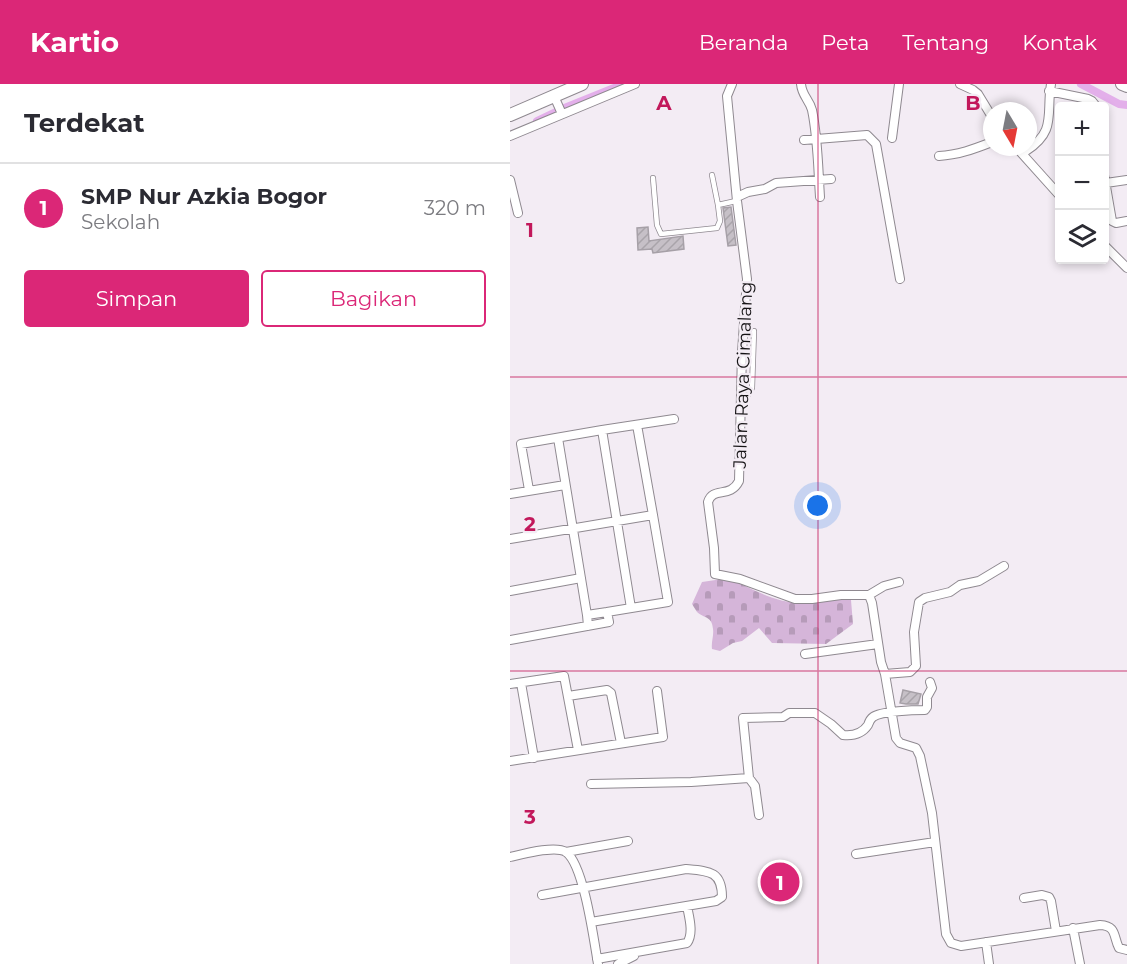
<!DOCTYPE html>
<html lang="id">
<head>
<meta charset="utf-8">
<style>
	body { margin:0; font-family:Montserrat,sans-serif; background:#f7f7f7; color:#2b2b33 }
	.controls { position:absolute; right:18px; top:18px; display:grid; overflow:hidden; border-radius:6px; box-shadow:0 3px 9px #0003 }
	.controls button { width:54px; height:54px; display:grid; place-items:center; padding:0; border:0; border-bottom:2px solid #e1e1e2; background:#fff; color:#2b2b33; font:30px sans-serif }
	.compass { position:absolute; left:473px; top:18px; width:54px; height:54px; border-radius:50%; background:#fff; box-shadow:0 3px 9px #0003; rotate:170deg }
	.you { position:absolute; left:308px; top:422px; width:21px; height:21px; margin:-15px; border:4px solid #fff; border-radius:50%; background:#1a73e8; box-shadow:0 0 0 9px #1a73e833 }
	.badge { display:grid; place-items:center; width:39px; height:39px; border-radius:50%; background:#db2777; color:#fff; font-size:20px; font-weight:700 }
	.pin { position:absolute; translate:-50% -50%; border:3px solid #fff; box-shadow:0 2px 6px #0006 }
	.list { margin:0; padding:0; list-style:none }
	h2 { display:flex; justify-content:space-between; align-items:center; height:78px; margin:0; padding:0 24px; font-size:26px }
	h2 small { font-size:20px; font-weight:400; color:#7c7c81 }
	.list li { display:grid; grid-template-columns:39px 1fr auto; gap:18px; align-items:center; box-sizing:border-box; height:90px; padding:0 24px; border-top:2px solid #e1e1e2 }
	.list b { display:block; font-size:22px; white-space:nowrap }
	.list p { margin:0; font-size:20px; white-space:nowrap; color:#7c7c81 }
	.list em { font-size:20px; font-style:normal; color:#7c7c81 }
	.actions { display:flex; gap:12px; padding:18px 24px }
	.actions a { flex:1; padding:14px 0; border:2px solid #db2777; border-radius:6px; text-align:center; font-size:21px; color:#db2777 }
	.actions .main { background:#db2777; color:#fff }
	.icon { flex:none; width:33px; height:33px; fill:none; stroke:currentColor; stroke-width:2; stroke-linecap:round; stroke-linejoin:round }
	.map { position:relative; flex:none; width:617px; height:880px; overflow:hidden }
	header { display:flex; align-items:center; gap:36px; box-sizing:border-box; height:84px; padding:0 30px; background:#db2777; color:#fff }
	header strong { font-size:28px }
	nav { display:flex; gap:33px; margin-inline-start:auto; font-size:21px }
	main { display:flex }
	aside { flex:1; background:#fff }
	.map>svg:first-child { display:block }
	.cemetery { fill:url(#cemetery-stones) }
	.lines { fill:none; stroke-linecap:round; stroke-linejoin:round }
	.canal { stroke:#e3afea; stroke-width:8 }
	.building { fill:url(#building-hatch); stroke:#a6a0a7; stroke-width:1.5 }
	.service-casing { stroke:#8f8990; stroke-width:6 }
	.minor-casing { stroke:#8f8990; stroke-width:10 }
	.secondary-casing { stroke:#8f8990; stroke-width:14 }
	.service { stroke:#fff; stroke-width:4.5 }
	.minor { stroke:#fff; stroke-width:8 }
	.secondary { stroke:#fff; stroke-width:12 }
	.grid { fill:none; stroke:#c2185b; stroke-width:1.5; stroke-opacity:0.55 }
	.labels { text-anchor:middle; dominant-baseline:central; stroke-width:4.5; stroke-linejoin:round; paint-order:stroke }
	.street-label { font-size:18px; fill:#151315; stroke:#f3ecf4 }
	.grid-label { font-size:20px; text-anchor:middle; font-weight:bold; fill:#c2185b; stroke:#f3ecf4; stroke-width:4.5; stroke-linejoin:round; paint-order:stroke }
</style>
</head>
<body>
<header>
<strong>Kartio</strong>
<nav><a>Beranda</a><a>Peta</a><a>Tentang</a><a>Kontak</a></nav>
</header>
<main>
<aside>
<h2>Terdekat<small></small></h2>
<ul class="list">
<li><span class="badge">1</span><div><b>SMP Nur Azkia Bogor</b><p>Sekolah</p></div><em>320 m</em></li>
</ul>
<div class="actions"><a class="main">Simpan</a><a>Bagikan</a></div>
</aside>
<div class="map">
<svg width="617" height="880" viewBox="0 0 617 880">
	<defs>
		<pattern id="cemetery-stones" width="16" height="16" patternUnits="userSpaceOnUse" patternTransform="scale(1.5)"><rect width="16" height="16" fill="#d5b5d9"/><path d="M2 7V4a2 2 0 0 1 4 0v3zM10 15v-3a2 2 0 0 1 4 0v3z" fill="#b69bb9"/></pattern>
		<pattern id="building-hatch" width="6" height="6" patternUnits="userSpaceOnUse" patternTransform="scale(1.5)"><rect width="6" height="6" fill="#c6c0c7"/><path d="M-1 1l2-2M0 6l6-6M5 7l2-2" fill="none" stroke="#a9a4aa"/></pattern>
	</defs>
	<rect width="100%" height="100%" fill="#f3ecf4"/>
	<path class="cemetery" d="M219,494C244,506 267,520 295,519C311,518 327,506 341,516L343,540L316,560L262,559L249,544L232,557L223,559L210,567L202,565C201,558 204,552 203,545C202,532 195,535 187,528C186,526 183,522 182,520L192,498Z"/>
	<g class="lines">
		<path class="canal" d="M571,0L609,20L617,21
			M27,37L52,25L109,2"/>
	</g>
	<path class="building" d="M221,123L226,161L218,162L213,124Z
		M138,143L139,157L173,152L174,165L143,169L142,165L128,166L127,144Z
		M393,606L411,610L408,620H396L390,619Z"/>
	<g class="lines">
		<g class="service-casing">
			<path id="service" d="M202,91L208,121
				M143,94L147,141L151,150L207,144L210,137L208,121L226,117
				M231,313L239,310L242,304L244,247"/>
		</g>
		<g class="minor-casing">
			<path id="minor" d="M222,0L217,12L227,117L237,195L232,268L229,397C220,415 203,402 198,418L204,464L205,490L230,495L285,515H302L331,511H359L362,519L371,578L375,590L386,654L390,659L406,664L410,672L422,729L436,850L441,859L451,862L590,841C607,842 603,852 609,864L617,866
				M291,0C292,12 299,15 302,26C308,55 308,83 310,113
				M450,0L463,6L468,10L482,33
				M539,7L578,15L582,17L586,22
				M44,12L52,30
				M0,52L125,0
				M382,54L389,0
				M294,56L357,51L366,60L390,195
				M506,63L550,112
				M516,67C547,47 536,30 541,0
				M429,72C448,71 464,65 482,58
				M594,91L602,137L606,139L617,137
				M0,96L8,129
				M596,99L617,96
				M227,113L238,108L255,105L266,99L321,95
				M594,161L617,184
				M127,341L143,431
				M92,346L164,335
				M48,354L77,531
				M19,406L11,360L92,346L121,524
				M0,410L55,401
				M0,455L143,431L158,518L97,528
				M0,507L71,494
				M359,511L374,502L389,498
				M0,556L99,538L97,528L77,531L78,542
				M295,570L368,560
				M375,590L400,588L406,582L404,548L409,518L415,514L440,508L450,501L469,497L494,482
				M11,599L24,674
				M0,600L54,592L68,666
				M58,612L97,606L101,609L111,659
				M0,677L153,653L147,607
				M81,700L181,698L239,694
				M249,731L245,702L239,694L233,634L273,633L279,629H305L321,640L333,651C343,652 352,650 358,641C359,638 360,635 363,633C371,627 405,626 415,626L417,623V613L422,604L420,598
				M56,768L118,757
				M346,770L425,758
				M0,773C13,770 45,761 56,768C74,781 84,857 88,880
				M32,811L176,785C199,787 212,787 212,813L206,817L81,838
				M514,814L532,811L539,813L541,817L546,847
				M563,844L570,880
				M476,858L479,880
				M87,875L177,859C184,849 179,833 177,822
				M108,880L124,872"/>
		</g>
		<g class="secondary-casing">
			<path id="secondary" d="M612,0L617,2
				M0,31L72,0"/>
		</g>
		<use href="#service" class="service"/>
		<use href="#minor" class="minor"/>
		<use href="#secondary" class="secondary"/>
	</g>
	<path class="grid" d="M308,0V880M0,293H617M0,587H617"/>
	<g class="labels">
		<g class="street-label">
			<text transform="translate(233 291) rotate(-88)">Jalan Raya Cimalang</text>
		</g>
	</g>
	<g class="grid-label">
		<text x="154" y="26">A</text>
		<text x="463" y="26">B</text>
		<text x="20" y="153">1</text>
		<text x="20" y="447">2</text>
		<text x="20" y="740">3</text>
	</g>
</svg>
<div class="controls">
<button>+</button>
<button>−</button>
<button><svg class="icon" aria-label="layers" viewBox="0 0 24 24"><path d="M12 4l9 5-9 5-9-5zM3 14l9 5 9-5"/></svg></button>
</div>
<svg class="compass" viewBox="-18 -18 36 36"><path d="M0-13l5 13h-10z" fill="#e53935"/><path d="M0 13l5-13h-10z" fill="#7c7c81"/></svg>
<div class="you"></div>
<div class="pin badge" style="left:270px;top:798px">1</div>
</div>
</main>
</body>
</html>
